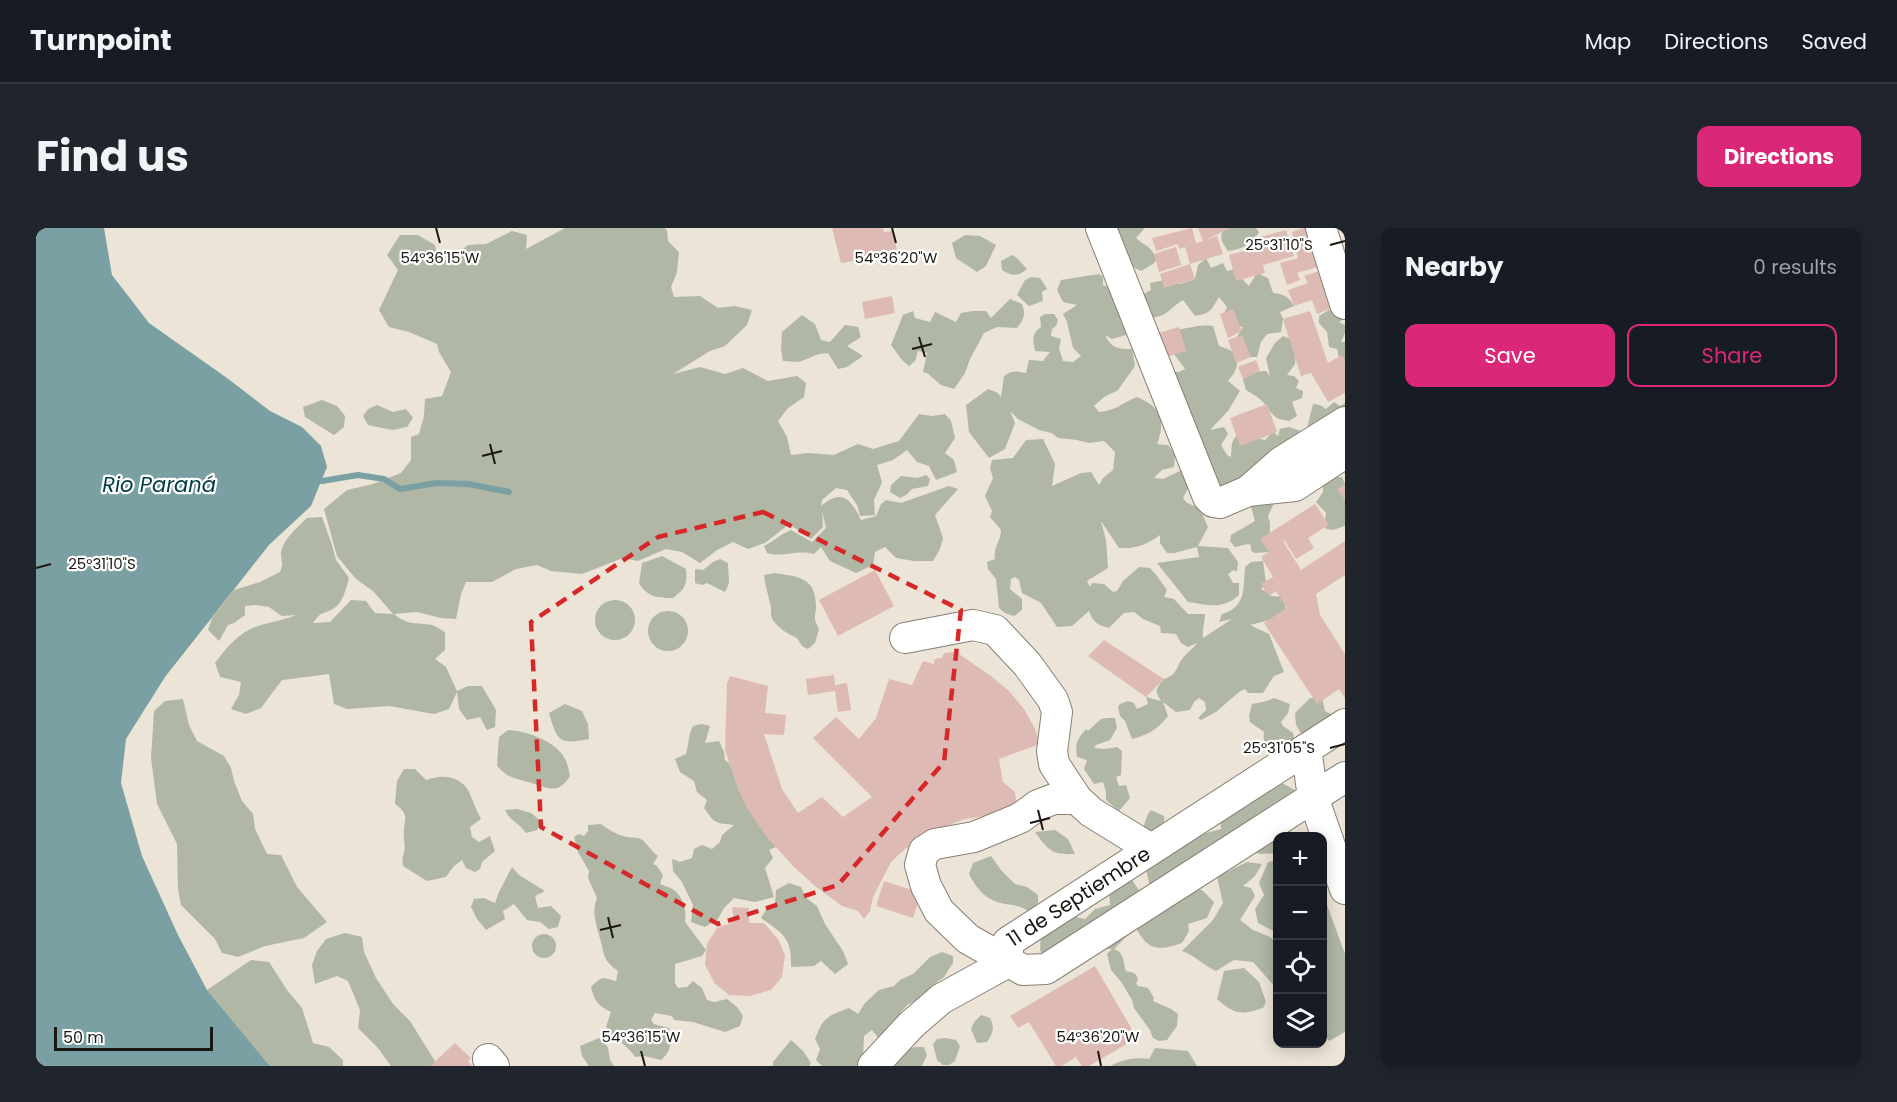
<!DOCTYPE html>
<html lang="en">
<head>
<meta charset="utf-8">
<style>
	body { margin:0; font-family:Poppins,sans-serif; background:#20242c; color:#f1f3f6 }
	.controls { position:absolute; right:18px; bottom:18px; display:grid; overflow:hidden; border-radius:12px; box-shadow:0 3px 15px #0003 }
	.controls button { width:54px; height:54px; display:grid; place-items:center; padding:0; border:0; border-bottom:2px solid #363941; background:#171b24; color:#f1f3f6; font:30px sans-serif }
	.scale { position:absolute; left:18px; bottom:15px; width:159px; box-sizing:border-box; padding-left:6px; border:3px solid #1b1813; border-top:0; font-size:16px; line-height:21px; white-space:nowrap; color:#1b1813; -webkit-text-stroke:4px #fff; paint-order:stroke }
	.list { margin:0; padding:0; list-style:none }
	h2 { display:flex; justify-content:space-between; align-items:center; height:78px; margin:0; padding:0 24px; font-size:26px }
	h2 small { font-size:20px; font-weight:400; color:#9ea1a6 }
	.actions { display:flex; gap:12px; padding:18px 24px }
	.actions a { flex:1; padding:14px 0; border:2px solid #db2777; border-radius:12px; text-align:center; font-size:21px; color:#db2777 }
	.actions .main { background:#db2777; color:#fff }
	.icon { flex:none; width:33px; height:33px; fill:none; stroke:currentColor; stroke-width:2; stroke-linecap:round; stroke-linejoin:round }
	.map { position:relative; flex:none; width:1309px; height:838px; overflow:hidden; border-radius:12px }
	header { display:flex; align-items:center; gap:36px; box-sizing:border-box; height:84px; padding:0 30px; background:#171b24; border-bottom:2px solid #363941 }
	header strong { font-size:28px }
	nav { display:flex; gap:33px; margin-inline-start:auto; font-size:21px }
	.intro { display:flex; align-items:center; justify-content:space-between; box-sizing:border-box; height:144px; padding:0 36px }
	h1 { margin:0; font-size:42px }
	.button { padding:15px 27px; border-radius:12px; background:#db2777; color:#fff; font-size:21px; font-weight:700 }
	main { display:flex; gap:36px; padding:0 36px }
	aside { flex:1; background:#171b24; border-radius:12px; box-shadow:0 3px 15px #0003 }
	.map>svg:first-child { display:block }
	.green { fill:#b1b7a5 }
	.water { fill:#7ba0a3 }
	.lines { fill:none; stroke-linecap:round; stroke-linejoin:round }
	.stream { stroke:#7ba0a3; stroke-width:6 }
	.building { fill:#ddbbb4 }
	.minor-casing { stroke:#878073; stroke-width:32 }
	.minor { stroke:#fff; stroke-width:30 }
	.marked { fill:none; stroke:#d62828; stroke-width:4.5; stroke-dasharray:12 8; stroke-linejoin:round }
	.ticks { fill:none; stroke:#1b1813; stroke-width:2 }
	.labels { text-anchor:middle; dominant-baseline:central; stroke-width:4.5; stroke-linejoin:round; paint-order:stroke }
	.street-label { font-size:20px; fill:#1b1813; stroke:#fff }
	.water-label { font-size:21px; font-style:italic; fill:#003d42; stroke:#fff }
	.ticks-label { font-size:15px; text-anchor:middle; fill:#1b1813; stroke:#fff; stroke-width:4.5; stroke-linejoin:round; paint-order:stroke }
</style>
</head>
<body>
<header>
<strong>Turnpoint</strong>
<nav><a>Map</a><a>Directions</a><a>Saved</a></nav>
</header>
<div class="intro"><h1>Find us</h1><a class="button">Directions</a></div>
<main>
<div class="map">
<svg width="1309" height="838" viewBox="0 0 1309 838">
	<rect width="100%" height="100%" fill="#ece4d6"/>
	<path class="green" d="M529,0H628L631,2L632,13L643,24L641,44L635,59L638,69L664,68L682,80L699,78L716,82L711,97L689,118L674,123L637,146L664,139L689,146L707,140L732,153L761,148L770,155L768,169L752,180L742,193L751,209L755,227L772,225L798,227L822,216L837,221L863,213L883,186L896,188L909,186L915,193L919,210L909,225L918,232L921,244L900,252L893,238L881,234L871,222L857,232L841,237L846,254L838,272L839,287L824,288L822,279L811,262L800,260L786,272L785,278C806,260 815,271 825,292L840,288L845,276L850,272L865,275L913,258L922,261L899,287L907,310L904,321L897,333H878L860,330L849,319L839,324L837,337L820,345L794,333L785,319L778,326C760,321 749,330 731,325L728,318C738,313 745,306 755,302L776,314L790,300L786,283L787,299L775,311L753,296L729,315L712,321L697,314L681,322L664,335L646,324L630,321L602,333L587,330L546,346L515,343L501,337L480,341L456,354H430L425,366L420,391L405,390L381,384L358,386C372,398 380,394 396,397C400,398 405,402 409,404V422L399,431L410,439L421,463L432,458H446L460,482L459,499L451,502L444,489L431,492L423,481L421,464L413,481L398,486L353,478L311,481L298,476L293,446L246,452L225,480L210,486L195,481L203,467L205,454L184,449L179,435C190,420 203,404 222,398C235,394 248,392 260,387L246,388L233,379L220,377L209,378V387L198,395L192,397L183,413L172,402L176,390L198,362L224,354L244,344C248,333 245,334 245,325C247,311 262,299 271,290L286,289L296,317L300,332L313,350C310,361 307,375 297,381C286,387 286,382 277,395L294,394L315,372L330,373L339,385L357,386L337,363L320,351L301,328L288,281L311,262L337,256L365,245L375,232V209L383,206L388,188L389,171L406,168L415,144L403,124L401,116L373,104L353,99L343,82L362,42L351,27L364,7H382L399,17L401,27L404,32L415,31L432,17L450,16L476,3L491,7L490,21Z
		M1068,0H1109L1100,10C1107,17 1112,16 1118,26L1124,28L1117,36L1105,43L1093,37L1088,27V18L1069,3Z
		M1192,0H1220L1223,4C1216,17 1206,21 1192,23C1187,16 1183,11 1187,2Z
		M929,7L944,8L960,17L950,38L941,44L920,30L916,15Z
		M976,27L981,30L991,41C982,49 976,48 966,42L965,33Z
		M1170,30L1175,40L1187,35L1191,43L1200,41L1205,50L1213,58L1221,45L1232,50L1237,65C1248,66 1253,69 1258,78L1244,84L1247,91L1245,104L1231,106L1225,114L1221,129H1201C1202,140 1199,145 1192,153L1204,163L1192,183L1174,202L1188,199L1192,206L1185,217L1191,227L1195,229C1196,220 1194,212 1203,206L1229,212L1237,204L1242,208L1244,201L1253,199L1265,203L1268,212L1195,264L1178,259L1135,144H1143L1149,141L1138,126L1137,102C1151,101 1163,96 1177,98L1183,118L1194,122L1198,125L1197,115L1207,99L1194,97L1187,88L1191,79L1183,69C1175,82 1176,85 1159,88L1147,72C1131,82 1131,90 1110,90L1104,68L1115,62L1114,55L1129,52L1144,56L1159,51L1162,37Z
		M1063,46L1067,49V57L1075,60L1094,95L1090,107L1076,111L1069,107C1075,120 1082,121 1096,121L1099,138L1082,162L1068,169L1058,178L1063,184C1079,183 1086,175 1101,169C1125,179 1130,192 1121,216L1132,217L1139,226L1138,239L1126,242L1118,250L1127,251L1144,243L1151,246L1154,256L1147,270L1150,274L1164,281L1172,299L1162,318L1192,320L1202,334L1201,344L1198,342L1192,346L1197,355H1203V367C1187,382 1172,377 1152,374L1121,335L1163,329L1161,319L1138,325H1131L1124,315V307C1111,317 1099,321 1083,320L1065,293L1070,312L1072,340L1051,353L1054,359L1056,355L1068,356L1077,364L1081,363L1087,353L1103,339L1114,340L1121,348L1131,362L1128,369L1138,371L1152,386H1169C1169,394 1166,401 1167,410L1196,391L1183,394L1186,386C1211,379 1207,359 1209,339L1215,334L1227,333L1230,354L1225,362H1228L1235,368L1248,369L1250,382L1237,391L1214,397L1233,406L1248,444L1238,448L1227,465H1212L1209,461L1203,464L1180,484L1165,492L1162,490L1170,482L1169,474L1163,470L1158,474L1154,482L1140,484L1127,474L1132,488C1122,501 1112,507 1096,511L1089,493L1084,488L1082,479L1084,476L1092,473L1098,475L1101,481L1112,476L1110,469L1125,473C1118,462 1120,461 1128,451C1138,448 1140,443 1144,434C1148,427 1156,422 1161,415L1152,419L1145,415L1140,406L1125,405L1124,398L1107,391L1098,384L1088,385L1073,400C1061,397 1057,394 1053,383L1036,398L1021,399L1005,375L986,365L983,352L979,349L975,351L974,361L986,371V382L978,388L969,385L963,380L960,351L952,341L951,334L959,331C957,319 965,313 965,302L954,289L956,283L949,268L957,250L954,240L956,232L977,230L990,212L1007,211L1019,236L1016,258L1045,245L1055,244L1063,257L1067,250L1077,242L1079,224L1068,213L1053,215L1041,212L1022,210L1016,205L1003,202L982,191L974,183L979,195L969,221L953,230L933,204L930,177L952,161L962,165L965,169L968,148C976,142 981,143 990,145L993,132L1007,133L1014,124L999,123C997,112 995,106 1005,99L1004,89L1009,86H1018L1022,92L1020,98L1016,101L1015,108L1025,111L1023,120L1027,133L1037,134L1045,128L1037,120L1031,94L1027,86L1041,77L1027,74L1021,62L1025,52Z
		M995,49L1004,50L1011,61L1006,64L1007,73L993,78L981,67L989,52Z
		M974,71L986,76C990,87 988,91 981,100L961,99L948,105L934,131L929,145L918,161L905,157L891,145L887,144L891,125L882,123L879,133L873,138L866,132L855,117L867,87L877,83L879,90L894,94L899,84L920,94L925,85L937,83H950L955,90Z
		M1296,80L1309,87L1307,91L1303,94L1309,97V105L1305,114H1309V138L1305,139L1301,121L1293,119L1291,104L1283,95V88Z
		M766,87L779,96L785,112L794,114L809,97L822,99L825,109L811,118L827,128L811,139L802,141L792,125L783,126L763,134L747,133L745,120L746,104Z
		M1247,108L1261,114L1259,136L1251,147L1258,148L1263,153L1260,160L1267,163L1266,170L1256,174L1261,188L1253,193C1234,191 1237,184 1226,173C1222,169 1215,165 1210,162L1207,151L1216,144L1230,143L1234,148L1230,130L1239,115Z
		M286,172L301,178L309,188L308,199L298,207L269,189L267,179Z
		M1298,174L1304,178L1309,175V197L1270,204L1277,176L1284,177L1290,181Z
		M341,177L357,184L370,181L377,190L371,199L356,202L332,197L327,188L332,181Z
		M890,247L894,251L892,258L876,261L870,267L864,270L854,264L855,257L865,248L882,250Z
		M1301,249H1306L1309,256V298L1297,302L1290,301L1289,292L1290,285L1280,274L1287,264V255Z
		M1214,275H1238L1232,288L1234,295L1233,324L1219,325L1215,323V317L1212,316L1199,319L1194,313L1195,307L1219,293Z
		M626,328L650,341C651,357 650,360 637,370C622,370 611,369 603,355L606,335Z
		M684,331L692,335L693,355L689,364L671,355L666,357L659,355V341L667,342L677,334Z
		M739,345C761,349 779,348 780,377C780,390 776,388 783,401L779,415L772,421L766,418L761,410C753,407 739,398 736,390C734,385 736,380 734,375C732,366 729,357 728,347Z
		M559 392a20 20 0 1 1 40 0a20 20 0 1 1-40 0Z
		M612 403a20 20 0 1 1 40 0a20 20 0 1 1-40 0Z
		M1238,470L1254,476L1252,485L1245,494L1247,498L1257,505L1258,511L1239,531C1229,523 1227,516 1228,504L1214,494L1213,488L1216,476L1231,473Z
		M1274,470H1286L1289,483L1297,487L1269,512L1260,497L1259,485Z
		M147,471L153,497L161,513L188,528L195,540L198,553L206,573L217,586L219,601L231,626L245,627L261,659L291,694L268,710L229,718L202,729L186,725L179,711L145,677L142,661L141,616L121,576L115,530L118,483L129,473Z
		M529,476L546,483L552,496L553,511C523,517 521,513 513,485Z
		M1072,490H1079L1081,500L1074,512L1060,517L1058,520L1070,521L1081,519L1086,523L1085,547L1080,549L1083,558L1090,557L1094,570L1083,583L1070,572V564L1067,554L1058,556L1048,541L1051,532L1041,529C1039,514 1041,512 1050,501L1052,503L1065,491Z
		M666,496L674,498L669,515L683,513L688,524L689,532L698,539L740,619L733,622L737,630L729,640L738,669L719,674L698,670L688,680L682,691L669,699L655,694L657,677L646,654L637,643L636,631L644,634L656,630L658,621L666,617L676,621L684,614L686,607L698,597C680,595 679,596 668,580L671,572L661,564L658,553L644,544L639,531L650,526C653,516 652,507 657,498Z
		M472,502C492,503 522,514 530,533C532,538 533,543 534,548C522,567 513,560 495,555C479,550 473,551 461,538L463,509Z
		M368,541H379L390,552C404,546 425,547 433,564C437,573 440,582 445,591L434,599L436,609L443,614L454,608L459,623L446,634L444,641L439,644L430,640L426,632L418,638L410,649L391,653L367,638C366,631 367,630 368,624C370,618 367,611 368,605C368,589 374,587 359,576L361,553Z
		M1246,555L1264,565L1240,600L1249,608H1242L1241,625L1224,626L1207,619L1146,658L1166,662L1178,674L1171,690L1152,696L1153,703L1146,715C1125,722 1113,724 1101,702L1104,695L1078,721C1088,724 1087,733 1090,743C1096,745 1100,743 1102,752L1100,755L1102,758L1112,760L1118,770L1117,773L1135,781L1142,786L1141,798L1131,812L1123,813L1117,810L1114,802L1098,780L1096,772L1086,755L1075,742L1071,726L1076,721H1043L1010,741L1004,721L1006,691L1035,688L1049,691L1059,681L1074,677L1072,649H1094L1113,677L1114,660L1108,631L1156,609L1185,601L1184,584L1208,562L1231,565Z
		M481,581L495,585L506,594L501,602L490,605C482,593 475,595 469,582Z
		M1115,582L1128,588C1130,599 1122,602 1114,607L1106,602L1112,586Z
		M565,596C573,602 581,607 591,609C596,610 600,609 605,611C610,614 615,623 622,628L617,636L621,638L627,647L624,656C628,658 634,659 638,662C647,669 651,683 649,694L670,722L666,728L639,736V755L642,760L651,759L657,753L666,760L671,772L678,774L691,771L701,779L707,788L704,798L689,804L657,794L638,792L636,788L619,785L615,792L618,796L633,800C637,814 635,823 625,832L608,828L599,829C592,817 578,811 570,799L575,784C562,778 558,772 555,759C566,748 566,749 580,753L582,743C578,740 574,737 571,733C567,726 567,721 565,714C561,698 555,686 561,670L552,650L553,643L542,624L538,609L543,606L548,608L552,603V597Z
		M1019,602L1032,611L1039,626C1016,627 1013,623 999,604Z
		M955,628L965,642L979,656L991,659L1002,667V675L993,683C984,678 979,677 969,676C951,673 941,662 933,646L937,635Z
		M1241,632H1242L1241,705L1222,695L1219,681L1228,667L1223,655L1232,634Z
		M1211,634L1226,636L1219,648L1207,658L1215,660L1219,668L1204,692L1217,702L1232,708L1241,714V775L1240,760L1217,734L1198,732L1180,743C1167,737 1160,728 1146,723L1177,692L1187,675L1181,649Z
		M476,639L483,647L509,663L499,668L502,680L515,678L525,688L522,699L513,701L504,694L491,692L478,676L467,683L469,691L450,702L441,691L435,679L438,671L448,670L459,675L463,664Z
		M753,655L765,659L770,670L781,678L789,696L807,723L812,736L799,746L785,733L778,738L755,739C756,709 747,706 725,690L730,682L739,675L740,662Z
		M1287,666L1309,726V804L1293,813L1286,805L1287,780L1290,770L1286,761Z
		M309,705L326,709L328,724L340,750L357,776L374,793L402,838H355L342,820L322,800L324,782L312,753L301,748L279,756L276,737L281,723L290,711Z
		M496 718a12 12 0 1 1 24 0a12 12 0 1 1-24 0Z
		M906,724L917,728V735L908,749L901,754L895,764L871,777L864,785L875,797L844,812L836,802L828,808L827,830L832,838H786L780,832L784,821L779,811C787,789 792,788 813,780L822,786L829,775L843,762L858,758L864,752L877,746L894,729Z
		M215,732L233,734L251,762L266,780L277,815L293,819L307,832V838H234L171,762Z
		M1208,740L1223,754L1230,774L1227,780C1205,787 1199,787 1181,771L1188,743Z
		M945,787L954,790C959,800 957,805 951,814L941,815L935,801L938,794Z
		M563,810L572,819L574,832L578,838H553L546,828L544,818Z
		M910,810L920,812L924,818L919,833L913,837H907L901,832L897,816L901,811Z
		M755,812L767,823L775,835L773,838H737V834Z
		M879,819H888L891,827L886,838H855L865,824Z
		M1119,820L1152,823L1161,838H1075C1086,831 1101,829 1113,831Z"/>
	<path class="water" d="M0,0H68L76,47L113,95L191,150L234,183L266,199L285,218L291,239L275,278L233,317L129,449L90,511L85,555L106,628L142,707L171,762L234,838H0Z"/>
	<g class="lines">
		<path class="stream" d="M286,253L322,247L348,251L364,261L401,255L432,256L473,264"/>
	</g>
	<path class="building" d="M796,0H847L848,4L856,3L862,26L805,35Z
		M1156,0L1160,15L1167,13L1162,0H1195L1169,12L1181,8L1187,26L1154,36L1149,19L1143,21L1142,16L1120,23L1116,10Z
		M1267,0H1273L1285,38L1261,45L1264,52L1251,57L1244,35L1262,30L1256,4Z
		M1250,2L1258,28L1227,37L1229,45L1200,53L1193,27L1222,19L1220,10Z
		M1140,19L1145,37L1123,44L1118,26Z
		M1154,36L1159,51L1128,60L1124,46Z
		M1283,43L1296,80L1281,86L1276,72L1258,78L1252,62L1272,55L1268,48Z
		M856,68L859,85L829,91L826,74Z
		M1197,81L1206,103L1192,110L1184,86Z
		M1274,83L1292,135L1306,127L1309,133V165L1292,174L1275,145L1265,148L1247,91Z
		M1143,99L1150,123L1127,130L1119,106Z
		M1206,107L1215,129L1200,135L1192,112Z
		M1220,132L1224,143L1207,151L1202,139Z
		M1231,176L1241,204L1204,218L1194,190Z
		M1309,256V272L1301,261Z
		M1279,276L1293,297L1272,310L1278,320L1260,331L1248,312L1247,313L1265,342L1309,313V347L1280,366L1284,387L1309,426V470L1303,461L1281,476L1228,395L1251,380L1240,363L1233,368L1225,356L1237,349L1225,329L1233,324L1224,311Z
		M839,342L858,378L802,408L783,372Z
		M1068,412L1128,451L1110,469L1052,428Z
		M920,424L955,448L973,463L988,481L999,501L1004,516L963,531L967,554L979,564L981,580L952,598L949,588L929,591L903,601L878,621L870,620L855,634L837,669L834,683L828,691L822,683L806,678L779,658L757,638L731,609L711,580L702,561L689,522L691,455L694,448L732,458L729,485L750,487L748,507L728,506L746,561L762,585L786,569L807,589L836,569L777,510L800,489L823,511L840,490L853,451L876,457L887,433L898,436L899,431L906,430L908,425Z
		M798,447L799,457L811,455L815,482L802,484L799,463L772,467L770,451Z
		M848,653L885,665L877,690L840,678Z
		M696,679L713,680V695H728L742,711L749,727L746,749L735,762L714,768L693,767L679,756L669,737L671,716L681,700L698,694Z
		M1059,738L1101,810L1053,838H1046L1040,829L1026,838H1020L993,794L982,800L974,788Z
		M419,815L435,830L432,833L436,838H394Z"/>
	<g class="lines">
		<g class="minor-casing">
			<g id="minor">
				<path d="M1065,0L1172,269L1177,274L1184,275L1212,263L1259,258L1309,225"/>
				<path d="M1285,0L1309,76"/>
				<path d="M1212,263L1245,234L1309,194"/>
				<path d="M869,410L937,397L959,402L991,436L1017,472L1021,484L1016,523L1018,536L1041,571L1055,584L1115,621"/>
				<path d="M1270,521L1277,569L1309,661"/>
				<path d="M1041,571H1018L1002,577L984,590L938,609L899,616L888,623L884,637L890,658L903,683L932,711L987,742L1010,741L1309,549"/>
				<path id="s1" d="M972,734V714L1309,496"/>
				<path d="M452,831L458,838"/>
				<path d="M837,838L875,797L905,771L972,734"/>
			</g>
		</g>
		<use href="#minor" class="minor"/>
	</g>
	<path class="marked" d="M727,284L925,382L908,534L802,657L682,696L505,599L495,394L622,309Z"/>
	<path class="ticks" d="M400,0L404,15M856,0L860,15M1294,17L1309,13M883,109L889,129M876,121L896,116M454,216L459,236M446,228L466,223M0,340L15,336M1294,520L1309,516M1002,582L1007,602M994,595L1014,590M572,689L577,710M564,702L585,697M605,823L609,838M1062,823L1065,838"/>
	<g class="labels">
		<g class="street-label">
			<text stroke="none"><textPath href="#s1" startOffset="104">11 de Septiembre</textPath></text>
		</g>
		<g class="water-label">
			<text x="123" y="256">Rio Paraná</text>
		</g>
	</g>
	<g class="ticks-label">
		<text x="1243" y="22">25°31'10"S</text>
		<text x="404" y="35">54°36'15"W</text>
		<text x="860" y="35">54°36'20"W</text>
		<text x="66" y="341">25°31'10"S</text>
		<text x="1243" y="525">25°31'05"S</text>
		<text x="605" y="814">54°36'15"W</text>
		<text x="1062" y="814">54°36'20"W</text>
	</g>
</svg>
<div class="controls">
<button>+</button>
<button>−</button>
<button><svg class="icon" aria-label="locate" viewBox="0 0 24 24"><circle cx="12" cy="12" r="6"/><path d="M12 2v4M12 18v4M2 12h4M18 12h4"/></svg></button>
<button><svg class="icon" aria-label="layers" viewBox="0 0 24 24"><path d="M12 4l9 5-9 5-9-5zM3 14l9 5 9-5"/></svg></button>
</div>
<div class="scale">50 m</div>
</div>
<aside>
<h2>Nearby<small>0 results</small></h2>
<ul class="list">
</ul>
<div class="actions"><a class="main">Save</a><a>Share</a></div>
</aside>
</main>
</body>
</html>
